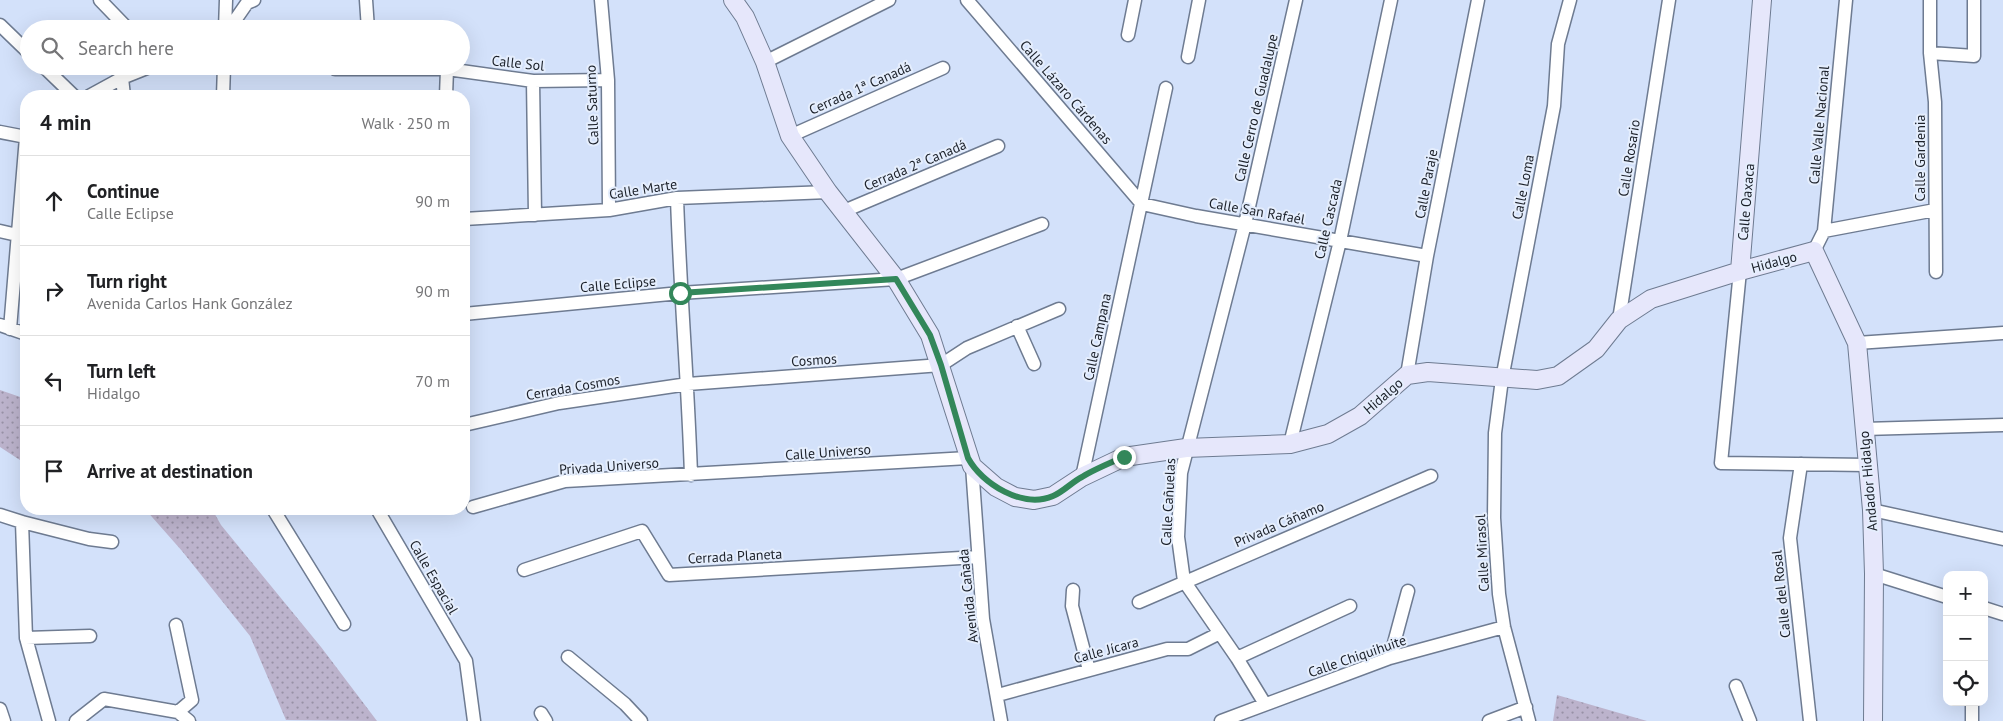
<!DOCTYPE html>
<html lang="en">
<head>
<meta charset="utf-8">
<style>
	body { margin:0; font-family:"PT Sans",sans-serif; background:#f2f2f2; color:#202124 }
	.controls { position:absolute; right:15px; bottom:15px; display:grid; overflow:hidden; border-radius:10px; box-shadow:0 5px 20px #0002 }
	.controls button { width:45px; height:45px; display:grid; place-items:center; padding:0; border:0; border-bottom:1px solid #e0e0e0; background:#fff; color:#202124; font:25px sans-serif }
	.stop { position:absolute; width:15px; height:15px; margin:-11px; border:4px solid #33875a; border-radius:50%; background:#fff }
	.stop.end { background:#33875a; border-color:#fff; box-shadow:0 1px 5px #0008 }
	.list { margin:0; padding:0; list-style:none }
	h2 { display:flex; justify-content:space-between; align-items:center; height:65px; margin:0; padding:0 20px; font-size:21px }
	h2 small { font-size:16px; font-weight:400; color:#757577 }
	.list li { display:grid; grid-template-columns:32px 1fr auto; gap:15px; align-items:center; box-sizing:border-box; height:90px; padding:0 20px; border-top:1px solid #e0e0e0 }
	.list b { display:block; font-size:19px; white-space:nowrap }
	.list p { margin:0; font-size:16px; white-space:nowrap; color:#757577 }
	.list em { font-size:16px; font-style:normal; color:#757577 }
	.icon { flex:none; width:28px; height:28px; fill:none; stroke:currentColor; stroke-width:2; stroke-linecap:round; stroke-linejoin:round }
	.map { position:relative; flex:none; width:2003px; height:721px; overflow:hidden }
	.search { position:absolute; background:#fff; box-shadow:0 5px 20px #0002; left:20px; top:20px; width:450px; height:55px; display:flex; align-items:center; gap:12px; box-sizing:border-box; padding:0 18px; border-radius:28px; color:#757577; font-size:19px }
	.panel { position:absolute; background:#fff; box-shadow:0 5px 20px #0002; left:20px; top:90px; width:450px; height:425px; border-radius:20px }
	.map>svg:first-child { display:block }
	.grass { fill:url(#grass-dots) }
	.lines { fill:none; stroke-linecap:round; stroke-linejoin:round }
	.street-casing { stroke:#6e7b91; stroke-width:15 }
	.secondary-casing { stroke:#6e7b91; stroke-width:20 }
	.street { stroke:#fff; stroke-width:12 }
	.secondary { stroke:#e6e7fb; stroke-width:18 }
	.route { stroke:#33875a; stroke-width:6 }
	.labels { text-anchor:middle; dominant-baseline:central; stroke-width:4; stroke-linejoin:round; paint-order:stroke }
	.street-label { font-size:14px; fill:#1b2029; stroke:#e5eefd }
</style>
</head>
<body>
<div class="map">
<svg width="2003" height="721" viewBox="0 0 2003 721">
	<defs>
		<pattern id="grass-dots" width="8" height="8" patternUnits="userSpaceOnUse" patternTransform="scale(1.25)"><rect width="8" height="8" fill="#bcb3cc"/><path d="M2 2h.1M6 6h.1" fill="none" stroke="#9891a6" stroke-width="1.8" stroke-linecap="round"/></pattern>
	</defs>
	<rect width="100%" height="100%" fill="#d3e1fa"/>
	<path class="grass" d="M0,390L26,399V464L0,447Z
		M145,509H212L221,525L321,647L377,721L286,720L250,636L182,551Z
		M1557,695L1647,721H1553Z"/>
	<g class="lines">
		<g class="street-casing">
			<path id="street" d="M100,0L128,29
				M366,0L368,29
				M601,0L608,80L609,210
				M967,0L1142,204
				M0,25L29,53
				M225,29L226,0
				M229,29L247,3L254,0
				M1128,35L1135,0
				M1930,53V0
				M1188,57L1199,0
				M765,62L889,0
				M43,66L74,96
				M335,69H447L533,81L608,80
				M122,78L124,96
				M533,81L535,215
				M89,96L122,78L152,66
				M223,96L224,66
				M446,96L447,69
				M0,132L26,137
				M790,136L943,68
				M677,198C680,290 688,383 691,475
				M1142,204L1196,216L1427,256
				M844,211L998,146
				M464,219L609,210L677,198L828,192
				M0,231L26,237
				M1824,231L1935,210
				M1814,251L1824,231L1846,0
				M1740,271L1721,463L1867,465
				M1936,272L1935,102L1930,53L1974,56V0
				M464,314L680,293L896,279L1042,224
				M1619,320L1669,0
				M0,325L26,334
				M1017,326L1034,364
				M10,329L26,137
				M1857,343L2003,333
				M1407,375L1427,256L1478,0
				M464,425L559,403L688,384L941,365L967,348L1059,309
				M1864,429L2003,425
				M1290,444L1340,241L1391,0
				M1801,464L1790,538L1810,721
				M972,466L983,619L1001,721
				M1082,477L1166,88
				M473,507L565,481L968,458
				M273,509L344,624
				M377,509L466,661L474,721
				M1872,510L2003,539
				M0,515L22,522L26,638L49,721
				M22,522L89,539L112,542
				M524,570L642,531L669,575L978,557
				M1874,574L1947,597
				M1073,590L1072,606L1089,670
				M1139,602L1431,476
				M1984,608L2003,614
				M176,625L192,700L178,712
				M26,638L90,636
				M568,657L625,704L641,721
				M1237,658L1350,606
				M1390,658L1408,591
				M1736,686L1750,721
				M998,695L1167,649H1188L1220,633
				M1265,704L1237,658L1184,581L1178,537L1181,473L1245,224L1296,0
				M0,709L4,721
				M541,713L546,721
				M76,721L104,699L178,712L189,721
				M1221,721L1390,658L1504,627
				M1489,721L1526,707
				M1529,721L1504,627L1499,594L1494,518L1495,433L1502,379L1554,106L1558,44L1570,0
				M1972,721V702"/>
		</g>
		<g class="secondary-casing">
			<path id="secondary" d="M733,0L745,17L765,62L790,136L828,192L896,279L930,335L972,466L996,487L1015,497L1034,500L1053,496L1082,477L1124,457L1186,448L1290,444L1328,434L1360,416L1407,375L1428,372L1537,380L1558,376L1596,349L1619,320L1651,299L1740,271L1814,251L1857,343L1872,510L1874,574L1873,721
				M1740,271L1762,0"/>
		</g>
		<use href="#street" class="street"/>
		<use href="#secondary" class="secondary"/>
	</g>
	<g class="lines">
		<path class="route" d="M680,293L896,279L930,335L941,365L968,458C982,484 1023,509 1053,496C1063,492 1072,482 1082,477C1095,469 1110,463 1124,457"/>
	</g>
	<g class="labels">
		<g class="street-label">
			<text transform="translate(518 63) rotate(6)">Calle Sol</text>
			<text transform="translate(860 88) rotate(-24)">Cerrada 1ª Canadá</text>
			<text transform="translate(1066 92) rotate(49)">Calle Lázaro Cárdenas</text>
			<text transform="translate(592 105) rotate(-92)">Calle Saturno</text>
			<text transform="translate(1256 108) rotate(-77)">Calle Cerro de Guadalupe</text>
			<text transform="translate(1819 125) rotate(-85)">Calle Valle Nacional</text>
			<text transform="translate(1629 158) rotate(-81)">Calle Rosario</text>
			<text transform="translate(1920 158) rotate(-90)">Calle Gardenia</text>
			<text transform="translate(915 165) rotate(-23)">Cerrada 2ª Canadá</text>
			<text transform="translate(1426 184) rotate(-79)">Calle Paraje</text>
			<text transform="translate(1523 187) rotate(-79)">Calle Loma</text>
			<text transform="translate(643 189) rotate(-9)">Calle Marte</text>
			<text transform="translate(1746 202) rotate(-85)">Calle Oaxaca</text>
			<text transform="translate(1257 211) rotate(10)">Calle San Rafaél</text>
			<text transform="translate(1328 219) rotate(-77)">Calle Cascada</text>
			<text transform="translate(1774 262) rotate(-15)">Hidalgo</text>
			<text transform="translate(618 284) rotate(-5)">Calle Eclipse</text>
			<text transform="translate(1097 337) rotate(-78)">Calle Campana</text>
			<text transform="translate(814 360) rotate(-4)">Cosmos</text>
			<text transform="translate(573 387) rotate(-10)">Cerrada Cosmos</text>
			<text transform="translate(1383 396) rotate(-41)">Hidalgo</text>
			<text transform="translate(828 452) rotate(-4)">Calle Universo</text>
			<text transform="translate(609 466) rotate(-4)">Privada Universo</text>
			<text transform="translate(1868 481) rotate(-95)">Andador Hidalgo</text>
			<text transform="translate(1168 502) rotate(-87)">Calle Cañuelas</text>
			<text transform="translate(1279 524) rotate(-23)">Privada Cáñamo</text>
			<text transform="translate(1482 553) rotate(-93)">Calle Mirasol</text>
			<text transform="translate(735 556) rotate(-3)">Cerrada Planeta</text>
			<text transform="translate(434 577) rotate(60)">Calle Espacial</text>
			<text transform="translate(1781 594) rotate(-96)">Calle del Rosal</text>
			<text transform="translate(968 596) rotate(-96)">Avenida Cañada</text>
			<text transform="translate(1106 650) rotate(-15)">Calle Jícara</text>
			<text transform="translate(1357 656) rotate(-19)">Calle Chiquihuite</text>
		</g>
	</g>
</svg>
<div class="controls">
<button>+</button>
<button>−</button>
<button><svg class="icon" aria-label="locate" viewBox="0 0 24 24"><circle cx="12" cy="12" r="6"/><path d="M12 2v4M12 18v4M2 12h4M18 12h4"/></svg></button>
</div>
<div class="stop" style="left:680px;top:293px"></div>
<div class="stop end" style="left:1124px;top:457px"></div>
<div class="search"><svg class="icon" aria-label="search" viewBox="0 0 24 24"><circle cx="10" cy="10" r="6"/><path d="M15 15l6 6"/></svg>Search here</div>
<section class="panel">
<h2>4 min<small>Walk · 250 m</small></h2>
<ul class="list">
<li><svg class="icon" aria-label="ahead" viewBox="0 0 24 24"><path d="M12 20V5M6 11l6-6 6 6"/></svg><div><b>Continue</b><p>Calle Eclipse</p></div><em>90 m</em></li>
<li><svg class="icon" aria-label="right" viewBox="0 0 24 24"><path d="M7 20v-9h11M14 6l5 5-5 5"/></svg><div><b>Turn right</b><p>Avenida Carlos Hank González</p></div><em>90 m</em></li>
<li><svg class="icon" aria-label="left" viewBox="0 0 24 24"><path d="M17 20v-9H6M10 6l-5 5 5 5"/></svg><div><b>Turn left</b><p>Hidalgo</p></div><em>70 m</em></li>
<li><svg class="icon" aria-label="arrive" viewBox="0 0 24 24"><path d="M6 21V4h12l-3 4 3 4H6"/></svg><div><b>Arrive at destination</b></div></li>
</ul>
</section>
</div>
</body>
</html>
